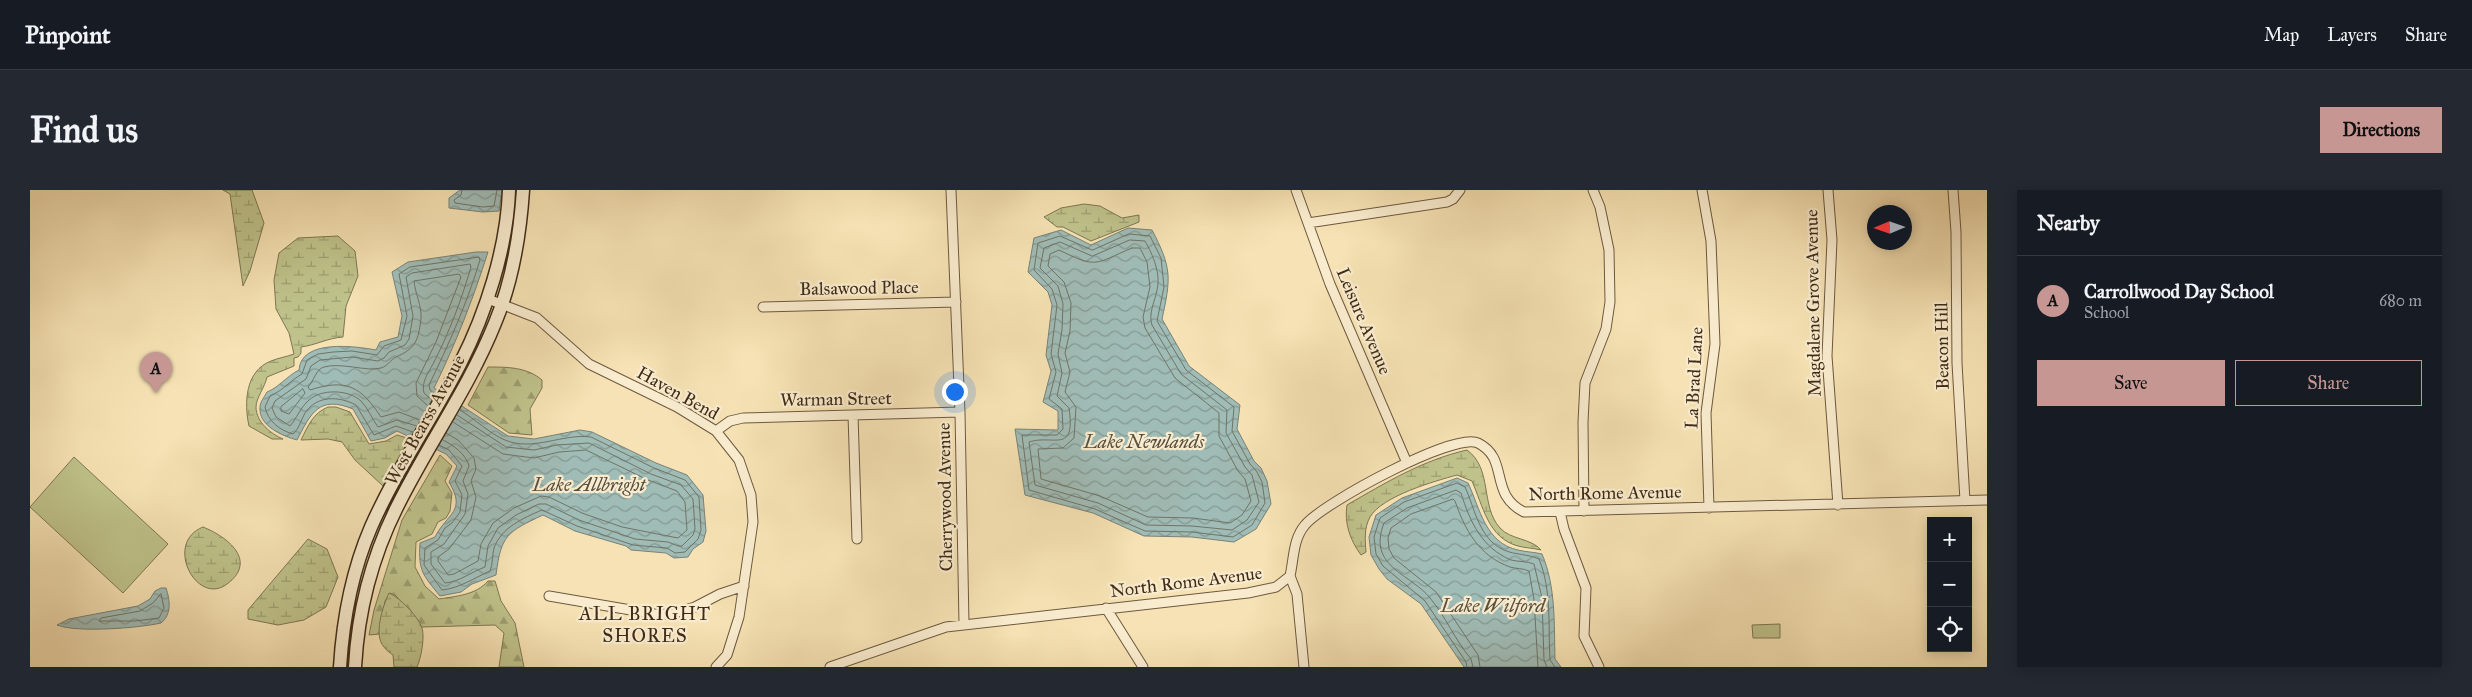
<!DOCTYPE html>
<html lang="en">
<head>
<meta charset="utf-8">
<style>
	body { margin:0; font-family:"IM FELL Great Primer",serif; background:#242831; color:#f1f3f6 }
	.controls { position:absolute; right:15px; bottom:15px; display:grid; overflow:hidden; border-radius:0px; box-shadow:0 2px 12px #0003 }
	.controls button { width:45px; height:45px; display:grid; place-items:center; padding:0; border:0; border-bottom:1px solid #363941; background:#171b24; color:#f1f3f6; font:25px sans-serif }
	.compass { position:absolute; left:1837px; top:15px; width:45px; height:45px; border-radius:50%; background:#171b24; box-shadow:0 2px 12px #0003; rotate:268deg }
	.you { position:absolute; left:924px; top:201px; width:18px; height:18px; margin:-12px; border:4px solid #fff; border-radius:50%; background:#1a73e8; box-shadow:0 0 0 8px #1a73e833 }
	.badge { display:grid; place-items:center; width:32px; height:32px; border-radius:50%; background:#c59692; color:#111; font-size:16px; font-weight:700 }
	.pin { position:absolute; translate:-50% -41px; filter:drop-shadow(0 1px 2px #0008) }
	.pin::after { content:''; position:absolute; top:26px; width:18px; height:15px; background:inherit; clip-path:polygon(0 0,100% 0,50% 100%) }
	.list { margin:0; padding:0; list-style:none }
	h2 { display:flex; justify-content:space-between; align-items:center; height:65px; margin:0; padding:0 20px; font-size:21px }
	h2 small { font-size:16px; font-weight:400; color:#9ea1a6 }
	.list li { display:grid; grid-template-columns:32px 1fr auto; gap:15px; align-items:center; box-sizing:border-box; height:90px; padding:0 20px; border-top:1px solid #363941 }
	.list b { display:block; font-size:19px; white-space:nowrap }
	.list p { margin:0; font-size:16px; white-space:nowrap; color:#9ea1a6 }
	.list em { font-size:16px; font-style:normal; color:#9ea1a6 }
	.actions { display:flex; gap:10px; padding:15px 20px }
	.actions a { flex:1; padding:11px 0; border:1px solid #c59692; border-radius:0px; text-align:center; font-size:18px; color:#c59692 }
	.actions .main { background:#c59692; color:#111 }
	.icon { flex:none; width:28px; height:28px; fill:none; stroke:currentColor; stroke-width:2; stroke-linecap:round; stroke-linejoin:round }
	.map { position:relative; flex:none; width:1957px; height:477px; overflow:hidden; border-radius:0px }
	header { display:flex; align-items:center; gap:30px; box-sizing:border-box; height:70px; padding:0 25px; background:#171b24; border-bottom:1px solid #363941 }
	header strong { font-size:24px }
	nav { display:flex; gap:28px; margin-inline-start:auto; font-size:18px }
	.intro { display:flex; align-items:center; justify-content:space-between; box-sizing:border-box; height:120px; padding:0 30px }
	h1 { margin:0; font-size:35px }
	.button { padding:12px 22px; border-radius:0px; background:#c59692; color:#111; font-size:18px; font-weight:700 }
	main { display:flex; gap:30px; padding:0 30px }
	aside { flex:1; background:#171b24; border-radius:0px; box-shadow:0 2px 12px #0003 }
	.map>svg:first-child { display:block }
	.forest { fill:url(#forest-firs); stroke:#7f7652 }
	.wetland { fill:url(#wetland-marsh); stroke:#7f7652 }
	.park { fill:#bfc28b; stroke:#7f7652 }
	.water { fill:url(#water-waves); stroke:#798277 }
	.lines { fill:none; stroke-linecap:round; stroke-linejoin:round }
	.shore { stroke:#707467; stroke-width:1 }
	.street-casing { stroke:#6d593f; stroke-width:11 }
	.secondary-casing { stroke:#3f2b18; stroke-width:15 }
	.street { stroke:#f9ecce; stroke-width:9 }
	.secondary { stroke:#f9ecce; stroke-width:12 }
	.labels { text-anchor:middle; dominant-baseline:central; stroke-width:4.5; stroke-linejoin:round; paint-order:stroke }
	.street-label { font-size:18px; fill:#3f2b18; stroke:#f9ecce }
	.water-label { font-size:19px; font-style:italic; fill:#574f40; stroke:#f9ecce }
	.neighbourhood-label { font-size:19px; letter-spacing:1px; fill:#3f2b18; stroke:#f9ecce }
</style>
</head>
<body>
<header>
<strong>Pinpoint</strong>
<nav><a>Map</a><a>Layers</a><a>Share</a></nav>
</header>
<div class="intro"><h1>Find us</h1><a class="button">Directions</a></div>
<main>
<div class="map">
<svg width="1957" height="477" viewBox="0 0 1957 477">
	<defs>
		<pattern id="forest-firs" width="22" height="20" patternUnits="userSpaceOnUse" patternTransform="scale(1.25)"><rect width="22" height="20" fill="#bfc28b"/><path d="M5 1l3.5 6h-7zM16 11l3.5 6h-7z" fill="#9d9e71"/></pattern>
		<pattern id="wetland-marsh" width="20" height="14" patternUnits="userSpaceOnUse" patternTransform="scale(1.25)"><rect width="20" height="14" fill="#bfc28b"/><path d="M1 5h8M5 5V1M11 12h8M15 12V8" fill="none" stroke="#9d9e71"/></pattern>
		<pattern id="water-waves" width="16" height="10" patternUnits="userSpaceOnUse" patternTransform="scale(1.25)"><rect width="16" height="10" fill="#a0bcb6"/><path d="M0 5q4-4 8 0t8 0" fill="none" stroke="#849993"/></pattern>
	</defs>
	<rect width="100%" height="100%" fill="#f6e2b4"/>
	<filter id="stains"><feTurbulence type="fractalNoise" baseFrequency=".004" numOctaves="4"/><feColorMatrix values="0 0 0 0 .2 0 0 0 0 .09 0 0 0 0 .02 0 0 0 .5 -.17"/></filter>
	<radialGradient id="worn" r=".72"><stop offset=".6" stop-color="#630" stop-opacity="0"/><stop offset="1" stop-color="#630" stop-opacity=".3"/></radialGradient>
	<path class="forest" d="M458,177C477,177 497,177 512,190V198L500,219L502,245L479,243L438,215Z
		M410,265L422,276L415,291L422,303L420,321L416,328L408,332L402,344L386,352L385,377L395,396L409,409C427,406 446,405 458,391H465L471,411L485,433L494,477H469L474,443L465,435L392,437L366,406L360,403L355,411L349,444L339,445L344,420L372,330Z"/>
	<path class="wetland" d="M193,0H222L234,33L220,81L213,96L200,4Z
		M1054,14L1070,16L1092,28L1109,25V32L1061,51L1033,37H1027L1014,27L1031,18Z
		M308,46L325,61L328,86L316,116L313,147C298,148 286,155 271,157V163L268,167L264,168V176L237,187C235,197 226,208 226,217C226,232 241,244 253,249H242L219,236C214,213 215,181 241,171C248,168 256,167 264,164L259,143L246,119L244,90L249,63L268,48Z
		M298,217H306L320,222L339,254L356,251L367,245L380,249L353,296L325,270L312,252L298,249L271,250C278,236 283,223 298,217Z
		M1437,260C1463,279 1450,316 1470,338C1481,350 1501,348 1511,360C1503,358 1495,358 1488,356C1458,348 1453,316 1442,291L1427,285C1405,291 1352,306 1340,327C1334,338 1335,350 1336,362L1331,365C1320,350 1314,333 1317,315C1355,293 1393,270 1437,260Z
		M173,337C198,347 228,371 197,394C167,417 133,353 173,337Z
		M278,349L297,359L308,387L296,417L274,430L248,435L218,429V420Z
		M359,403C370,408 388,426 392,438C395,448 391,468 387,477H364L363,465C360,463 356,460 354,457C343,445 353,416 359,403Z"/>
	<path class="park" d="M44,267L138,354L93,403L0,317Z
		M1750,434V448H1723L1722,435Z"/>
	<path class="water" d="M430,0H472L469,21L453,22L419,18V8Z
		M1098,38L1122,40C1142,78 1141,88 1132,129L1159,176L1210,215L1207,239L1224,271L1231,278L1237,291L1241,314L1226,339L1204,352L1162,347L1114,346L1063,323L995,305L985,239L1028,240V221L1013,212L1021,181L1016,165L1022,115L1018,102L998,82L1004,48L1031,40L1061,55Z
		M446,62H458C443,109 426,153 404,198L478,246L504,249L550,240L562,242L626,273L657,285L673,305L676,341L673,352L663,359L658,367L644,368L636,363L601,360L596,356L545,341L513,325C477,342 471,345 466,385L442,394L431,402L410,406C393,385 388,381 390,353L405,347C417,323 437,322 419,292L427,276L416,264L367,241L355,248L341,251L323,219C289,205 281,223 267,250C253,246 228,236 230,217C230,212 235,206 237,202C248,198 257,186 269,180C271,149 324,156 346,160L350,152L368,147L372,126L362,82L378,72Z
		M1427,288L1438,293C1450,318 1455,353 1488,360C1496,362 1504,362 1512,364C1526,397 1524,433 1525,469L1531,477H1434L1391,414L1357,389L1349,379L1341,365L1339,347L1346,325L1372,308Z
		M131,398H136C140,410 142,424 131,433C109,438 47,443 27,435L39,429L108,416L120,409L125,401Z"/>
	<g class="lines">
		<path class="shore" d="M432,0L431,5L424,10L425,13L453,17L464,16L467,0
			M1099,44L1120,46L1131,68L1134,97L1127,131L1156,180L1204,217L1202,241L1220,274L1227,282L1232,292L1235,313L1222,335L1203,347L1162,342L1115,341L1065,319L999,300L992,245H1027L1033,239L1032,219L1019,209L1026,182L1021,164L1027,115L1022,99L1004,80L1008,53L1030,46L1062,60Z
			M1100,50L1115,51C1123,65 1131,84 1127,100C1125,111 1118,124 1122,135L1151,184L1197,220L1196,243L1215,277L1222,285L1229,312L1217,330L1202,340L1162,336L1116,335L1068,313L1005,295L999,252C1023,244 1046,265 1039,218L1027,206L1032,183L1028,164L1032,140L1033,114L1028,96L1010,78L1014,58L1030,52L1062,66Z
			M1102,58H1110L1117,72L1120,97L1113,127L1115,138L1145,188L1189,223V246L1208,281L1215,289L1221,311L1212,325L1200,333L1163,328L1118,327L1070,306L1011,289L1008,259L1033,258L1044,248L1046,217L1035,202L1040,182L1035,163L1040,141L1041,113L1034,92L1018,76L1020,64L1029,60C1068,79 1064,74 1102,58Z
			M273,199L275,203L259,224L251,221V217Z
			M390,230L369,222L351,227C331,197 317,188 280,200L278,197C284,191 286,179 294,177C311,172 337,182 351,178C358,176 360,170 366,167C386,158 388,151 391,129C392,116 385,103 384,91L429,84L431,87L406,152L386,193L387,206L398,216
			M387,236L367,230L348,237C342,229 338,218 331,211C318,199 291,199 279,210C270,218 267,228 260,236L246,227L242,218L245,211L276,189L281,176L290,170L322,167L348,171L354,168L359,162L375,155L379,149L383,126L376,87L382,83L440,74L441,77C431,111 419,143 403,174C398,183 391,193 394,203L402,210
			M383,242L366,236L344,245L326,215C309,206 287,205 275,223C271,230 269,239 263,244C249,240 238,231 235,217L240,206C251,202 261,190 272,184L277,170L288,164L303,162L322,161L347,165L354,156L371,150L377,126L369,84L380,77L449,67L450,70C437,113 419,154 399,195L400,200L405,204
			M416,243L428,250L444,268L446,279L441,291L446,307L441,330L419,359L408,367V371L418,385L424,384L448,371L451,354L463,333L484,318L511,306L519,307L552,323L592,337L648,348L657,340L655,312L647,301L618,290L556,260L529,262L504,268L473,264L423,232
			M413,250C423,255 436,264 439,276L433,291L438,304L435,324L414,354L401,362V374L415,393C429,392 441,382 455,377L458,356L468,338L486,325L509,314H516L549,330L605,349L638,352L648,356H652L663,345L665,339L663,309L651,295L621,284L559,253L527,255L504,260L476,257L427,225
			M409,255L419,260L432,276L425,291L432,305L430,322L422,333L415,338L408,350L395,358L394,375L412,400C430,398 444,388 460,381C463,374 462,366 464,358C471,338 493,328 512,320L547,336L603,355L637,358L645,363L655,362L668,349L671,340L669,307L655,290L624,278L561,247C533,243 503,262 475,250C460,244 445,229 430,220
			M131,404L134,418L129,428L105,431H69L71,428L110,421L123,413Z
			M1437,477L1436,472L1395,411L1353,376L1346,364L1344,347L1350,328L1374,312L1427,293L1435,297C1445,319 1449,349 1474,360C1485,365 1498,364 1509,369C1522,401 1518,436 1520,470L1525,477
			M1443,477L1441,469C1425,450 1416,427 1400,408C1380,383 1337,377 1354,333L1377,318L1426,300L1431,303C1440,332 1452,358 1481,370C1489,372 1497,371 1504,374L1512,408L1514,470L1517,477
			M1450,477L1448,465L1406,402L1364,368L1359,359L1358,348L1361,338L1381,324L1423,309L1425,311C1435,340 1449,366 1480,377C1486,379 1493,378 1499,381L1504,409L1508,477"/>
		<g class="street-casing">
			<path id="street" d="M921,0L930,222L934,434
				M1266,0L1300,94L1377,273
				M1672,0L1681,51L1685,154L1676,223L1679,318
				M1798,0L1802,50L1797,166L1808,315
				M1923,0L1926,42L1927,173L1935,311
				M1278,33L1417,12L1423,9L1430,0
				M458,109L507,128L559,174L647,217L686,241L709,270L721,305L723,332L709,427L697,465L686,477
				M733,117L926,112
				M823,225L827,349
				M686,241L700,231L713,228L930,222
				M1554,321L1553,232L1555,193L1576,139L1580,112L1579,60L1570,17L1563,0
				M1530,322L1534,339L1556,398L1554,446L1569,477
				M1260,386L1267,404L1274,477
				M519,406L624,424H642L665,417L690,404L714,396
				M1076,418L1113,477
				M800,477L916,437L1218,403L1246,397L1260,386C1264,368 1263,349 1275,335C1293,313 1424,242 1448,253C1480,269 1458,304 1494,322L1957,310"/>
		</g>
		<g class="secondary-casing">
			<path id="secondary" d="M310,477C313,429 322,381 341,337C366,280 402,229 430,174C456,123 477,58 479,0
				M325,477C328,421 342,367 367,317C398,254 439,198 465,133C483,90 490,46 493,0"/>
		</g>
		<use href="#street" class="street"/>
		<use href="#secondary" class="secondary"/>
	</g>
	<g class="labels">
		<g class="street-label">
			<text transform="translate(829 98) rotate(-1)">Balsawood Place</text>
			<text transform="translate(1783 113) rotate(-91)">Magdalene Grove Avenue</text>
			<text transform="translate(1334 131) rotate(67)">Leisure Avenue</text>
			<text transform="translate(1912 156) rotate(-91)">Beacon Hill</text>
			<text transform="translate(1664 188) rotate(-87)">La Brad Lane</text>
			<text transform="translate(648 203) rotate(29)">Haven Bend</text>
			<text transform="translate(806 209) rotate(-1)">Warman Street</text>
			<text transform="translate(395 230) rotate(-61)">West Bearss Avenue</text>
			<text transform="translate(1575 303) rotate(-1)">North Rome Avenue</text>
			<text transform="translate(915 307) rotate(-91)">Cherrywood Avenue</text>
			<text transform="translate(1156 392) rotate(-7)">North Rome Avenue</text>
		</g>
		<g class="water-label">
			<text x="1114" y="251">Lake Newlands</text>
			<text x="559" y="294">Lake Allbright</text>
			<text x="1463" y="415">Lake Wilford</text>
		</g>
		<g class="neighbourhood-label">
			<text x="615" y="423">ALL BRIGHT<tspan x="615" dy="22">SHORES</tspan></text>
		</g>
	</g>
	<rect width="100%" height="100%" filter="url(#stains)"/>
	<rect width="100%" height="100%" fill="url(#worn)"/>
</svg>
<div class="controls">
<button>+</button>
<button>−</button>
<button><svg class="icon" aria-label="locate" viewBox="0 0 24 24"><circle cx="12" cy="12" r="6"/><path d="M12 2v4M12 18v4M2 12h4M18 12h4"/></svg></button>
</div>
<svg class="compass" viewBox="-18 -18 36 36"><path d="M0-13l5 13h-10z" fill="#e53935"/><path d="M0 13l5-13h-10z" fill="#9ea1a6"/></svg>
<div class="you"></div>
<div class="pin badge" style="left:126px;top:203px">A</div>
</div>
<aside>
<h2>Nearby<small></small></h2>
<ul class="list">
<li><span class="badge">A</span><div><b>Carrollwood Day School</b><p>School</p></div><em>680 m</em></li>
</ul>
<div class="actions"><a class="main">Save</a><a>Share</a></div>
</aside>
</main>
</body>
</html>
